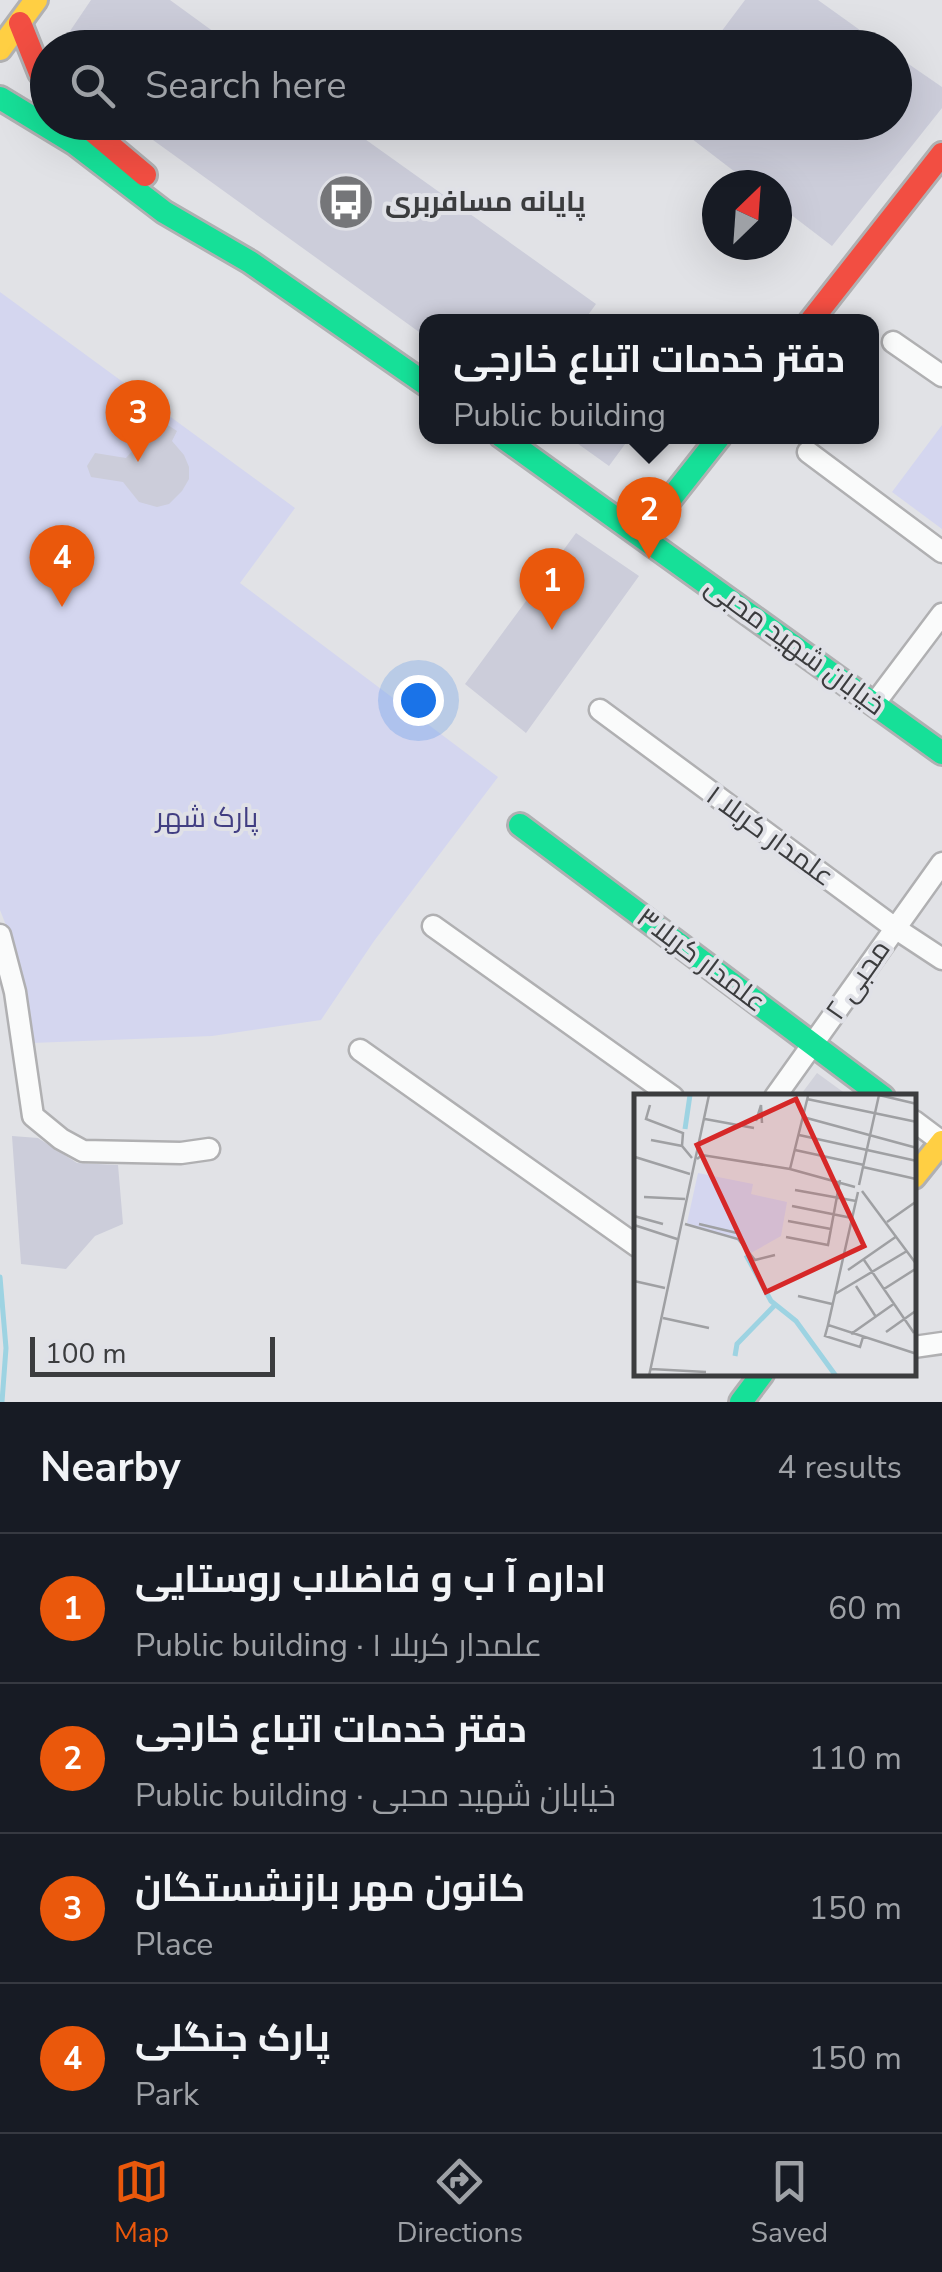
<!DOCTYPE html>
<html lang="en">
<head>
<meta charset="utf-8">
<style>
	body { margin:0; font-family:"Nunito Sans",Cairo,sans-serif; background:#242831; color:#f1f3f6 }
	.compass { position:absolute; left:702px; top:170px; width:90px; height:90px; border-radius:50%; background:#171b24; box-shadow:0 10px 40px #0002; rotate:25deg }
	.scale { position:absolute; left:30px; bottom:25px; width:245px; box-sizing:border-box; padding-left:10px; border:5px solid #3b3c3e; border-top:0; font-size:28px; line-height:35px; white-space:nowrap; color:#3b3c3e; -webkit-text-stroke:8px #e0e1e7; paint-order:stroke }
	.you { position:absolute; left:418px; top:700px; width:35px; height:35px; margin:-25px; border:8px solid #fff; border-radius:50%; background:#1a73e8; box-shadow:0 0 0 15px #1a73e833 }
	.badge { display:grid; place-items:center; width:65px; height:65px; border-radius:50%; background:#ea580c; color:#fff; font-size:32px; font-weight:700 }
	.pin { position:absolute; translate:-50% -82px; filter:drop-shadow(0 2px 5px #0008) }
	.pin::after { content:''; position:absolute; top:52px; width:35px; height:30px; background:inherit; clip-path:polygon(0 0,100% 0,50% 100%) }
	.popup { position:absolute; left:419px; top:314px; width:460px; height:130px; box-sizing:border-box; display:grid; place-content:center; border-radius:20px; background:#171b24; filter:drop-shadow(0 2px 8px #0005); font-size:32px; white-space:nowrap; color:#9ea1a6 }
	.popup b { font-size:38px; color:#f1f3f6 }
	.popup::after { content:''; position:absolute; left:50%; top:100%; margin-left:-20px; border:20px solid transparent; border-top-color:#171b24 }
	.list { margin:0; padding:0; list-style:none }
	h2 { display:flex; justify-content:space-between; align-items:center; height:130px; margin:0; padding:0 40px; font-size:42px }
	h2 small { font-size:32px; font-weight:400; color:#9ea1a6 }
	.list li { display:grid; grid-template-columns:65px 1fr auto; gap:30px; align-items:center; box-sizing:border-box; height:150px; padding:0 40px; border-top:2px solid #363941 }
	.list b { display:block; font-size:38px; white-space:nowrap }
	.list p { margin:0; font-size:32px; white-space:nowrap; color:#9ea1a6 }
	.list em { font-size:32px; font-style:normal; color:#9ea1a6 }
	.icon { flex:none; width:55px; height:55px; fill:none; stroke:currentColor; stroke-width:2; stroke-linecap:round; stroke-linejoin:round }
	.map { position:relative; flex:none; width:942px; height:1402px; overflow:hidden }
	.search { position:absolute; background:#171b24; box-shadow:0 10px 40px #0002; left:30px; right:30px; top:30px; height:110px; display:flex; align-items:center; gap:25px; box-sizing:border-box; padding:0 35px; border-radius:55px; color:#9ea1a6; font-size:38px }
	.sheet { height:730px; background:#171b24 }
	nav { display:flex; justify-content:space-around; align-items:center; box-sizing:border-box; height:140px; border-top:2px solid #363941; background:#171b24; font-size:28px; color:#9ea1a6 }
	nav a { display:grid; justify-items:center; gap:5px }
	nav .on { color:#ea580c }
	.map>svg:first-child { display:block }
	.built { fill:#d1d2db }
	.green { fill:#d4d6ef }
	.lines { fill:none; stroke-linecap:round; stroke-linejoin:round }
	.stream { stroke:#9dd3e2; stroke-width:5 }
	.building { fill:#cccdda }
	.street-casing { stroke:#b0b0b2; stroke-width:25 }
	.fast-casing { stroke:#b0b0b2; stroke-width:28 }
	.slow-casing { stroke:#b0b0b2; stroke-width:28 }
	.jam-casing { stroke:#b0b0b2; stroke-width:28 }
	.street { stroke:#fafbfb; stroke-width:20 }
	.fast { stroke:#16e098; stroke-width:22 }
	.slow { stroke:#ffcf43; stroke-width:22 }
	.jam { stroke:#f24e42; stroke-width:22 }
	.labels { text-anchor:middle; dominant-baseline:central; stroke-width:8; stroke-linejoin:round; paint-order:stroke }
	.poi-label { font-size:28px; font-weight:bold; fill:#3b3c3e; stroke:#e0e1e7; text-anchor:start }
	.street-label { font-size:28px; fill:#3b3c3e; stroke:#e0e1e7 }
	.park-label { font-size:28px; fill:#413e82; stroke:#e0e1e7 }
	.inset-river { fill:none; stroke:#9dd3e2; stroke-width:5 }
	.inset-road { fill:none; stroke:#9fa0a3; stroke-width:2.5 }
	.view { fill:#d62828; fill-opacity:0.15; stroke:#d62828; stroke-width:5 }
	.inset-edge { fill:none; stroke:#3b3c3e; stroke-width:5 }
</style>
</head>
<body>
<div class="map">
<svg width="942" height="1402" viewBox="0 0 942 1402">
	<rect width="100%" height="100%" fill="#e1e2e6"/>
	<path class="built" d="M817,1073L850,1097H799Z"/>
	<path class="green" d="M0,292L295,508L240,583L498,777L374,941L321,1020L212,1036L32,1043L11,938L0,910Z
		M942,425V529L892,492Z"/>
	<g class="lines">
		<path class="stream" d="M0,1277L6,1348L2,1402"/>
	</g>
	<path class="building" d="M91,0H170L236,48H65L66,37Z
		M745,0H818L885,48H709Z
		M894,54L942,87V108L832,246L777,204V185H752L670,122H894Z
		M128,122H341L596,304L583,322H426V337Z
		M154,416L177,431L172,441L184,455L189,467V479L182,491L169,504L157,507L139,502L123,482L91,477L87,466L95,453L126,458L133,450L150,443Z
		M567,436H631L609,466Z
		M576,533L639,576L526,733L465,684Z
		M12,1136L38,1138L77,1163L118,1165L123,1224L95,1236L66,1269L21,1264Z"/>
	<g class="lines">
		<g class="street-casing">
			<path id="street" d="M893,342L942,376
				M808,452L942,552
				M875,703L942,614
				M600,710L895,928L942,959
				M433,926L673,1097
				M0,935L15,992L33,1116L61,1139L83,1151L181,1153L209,1149
				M360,1050L637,1246
				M775,1097L942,863
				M914,1121L942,1142
				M914,1347L942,1343"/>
		</g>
		<g class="fast-casing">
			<path id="fast" d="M0,98L74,143L164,212L250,262L427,385
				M501,436L942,753
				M642,535L720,436
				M520,825L883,1097
				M741,1402L762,1374"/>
		</g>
		<g class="slow-casing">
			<path id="slow" d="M0,49L36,0
				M914,1177L942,1142"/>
		</g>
		<g class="jam-casing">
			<path id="jam" d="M20,23L40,73L48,83
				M82,122L145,175
				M810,322L942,154"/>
		</g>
		<use href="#street" class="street"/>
		<use href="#fast" class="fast"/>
		<use href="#slow" class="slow"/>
		<use href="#jam" class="jam"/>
	</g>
	<defs>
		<g id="bus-disc" transform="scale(2.875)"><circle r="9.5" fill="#757679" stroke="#e0e1e7"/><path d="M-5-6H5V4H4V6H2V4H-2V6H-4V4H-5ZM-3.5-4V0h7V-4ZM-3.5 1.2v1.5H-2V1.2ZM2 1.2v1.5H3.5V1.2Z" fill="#fff"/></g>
	</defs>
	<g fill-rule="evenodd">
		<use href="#bus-disc" x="346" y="202"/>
	</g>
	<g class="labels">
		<g class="poi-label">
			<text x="385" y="202">پایانه مسافربری</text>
		</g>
		<g class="street-label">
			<text transform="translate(795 646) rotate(36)">خیابان شهید محبی</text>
			<text transform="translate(770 836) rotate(36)">علمدار کربلا ۱</text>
			<text transform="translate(701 960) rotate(37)">علمدار کربلا۳</text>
			<text transform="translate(858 980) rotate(-55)">محبی ۲</text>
		</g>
		<g class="park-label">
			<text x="207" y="818">پارک شهر</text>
		</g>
	</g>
	<g transform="translate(634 1094)">
		<rect width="282" height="282" fill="#e1e2e6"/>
		<path d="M64,79L119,90L117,100L153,108L147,142L117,159L110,149L53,129Z" fill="#d4d6ef"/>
		<path class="inset-river" d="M51,35L56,1M112,161L137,207L162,227L202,282M101,262L103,250L140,212"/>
		<path class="inset-road" d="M245,1L283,10M173,5L283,28M16,11L12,25L49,39L48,52M169,23L283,54M71,25L120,34M122,27L127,11L128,29M165,41L283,67M0,43V76M17,46L48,52L58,64M161,56L230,71M1,63L56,80M63,65L68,61L156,75L221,93M229,73L282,85M156,75L174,2M225,91L245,1M161,96L222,107M228,97L283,171M224,98L194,231L283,260M10,103L51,105M158,112L218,124M0,122L29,130M154,127L197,135M253,128L283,107M51,130L104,145L121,166L141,161M65,130L103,139M0,131L43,145M152,143L194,151L206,86M230,166L280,239M214,176L263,142M0,187L31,194M222,192L242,223M250,195L283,174M201,200L273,157M164,202L198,210M29,224L75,234M194,231L191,242L226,253L229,243M252,238L283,216M217,240L261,209M17,275L72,278M15,282L75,1"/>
		<path class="view" d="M162,5L230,152L132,198L63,51Z"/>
		<rect width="282" height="282" class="inset-edge"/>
	</g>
</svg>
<svg class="compass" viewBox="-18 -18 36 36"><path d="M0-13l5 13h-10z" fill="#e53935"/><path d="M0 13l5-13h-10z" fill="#9ea1a6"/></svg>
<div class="scale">100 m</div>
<div class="you"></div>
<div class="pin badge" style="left:552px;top:630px">1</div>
<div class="pin badge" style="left:649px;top:559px">2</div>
<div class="popup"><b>دفتر خدمات اتباع خارجی</b>Public building</div>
<div class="pin badge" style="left:138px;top:462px">3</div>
<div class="pin badge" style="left:62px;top:607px">4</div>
<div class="search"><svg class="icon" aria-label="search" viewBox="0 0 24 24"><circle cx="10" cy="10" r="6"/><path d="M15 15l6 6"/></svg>Search here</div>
</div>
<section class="sheet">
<h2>Nearby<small>4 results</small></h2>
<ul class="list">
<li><span class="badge">1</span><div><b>اداره آ ب و فاضلاب روستایی</b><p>Public building · علمدار کربلا ۱</p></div><em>60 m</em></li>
<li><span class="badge">2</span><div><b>دفتر خدمات اتباع خارجی</b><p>Public building · خیابان شهید محبی</p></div><em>110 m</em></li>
<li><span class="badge">3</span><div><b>کانون مهر بازنشستگان</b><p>Place</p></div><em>150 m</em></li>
<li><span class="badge">4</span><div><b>پارک جنگلی</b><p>Park</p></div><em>150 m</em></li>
</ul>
</section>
<nav>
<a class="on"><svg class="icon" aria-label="map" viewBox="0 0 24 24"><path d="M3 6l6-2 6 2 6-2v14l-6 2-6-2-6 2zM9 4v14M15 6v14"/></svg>Map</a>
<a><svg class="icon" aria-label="directions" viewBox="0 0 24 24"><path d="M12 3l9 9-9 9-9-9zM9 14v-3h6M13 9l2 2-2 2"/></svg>Directions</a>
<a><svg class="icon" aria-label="saved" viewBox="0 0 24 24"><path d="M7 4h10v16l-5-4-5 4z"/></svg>Saved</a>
</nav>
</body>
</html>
